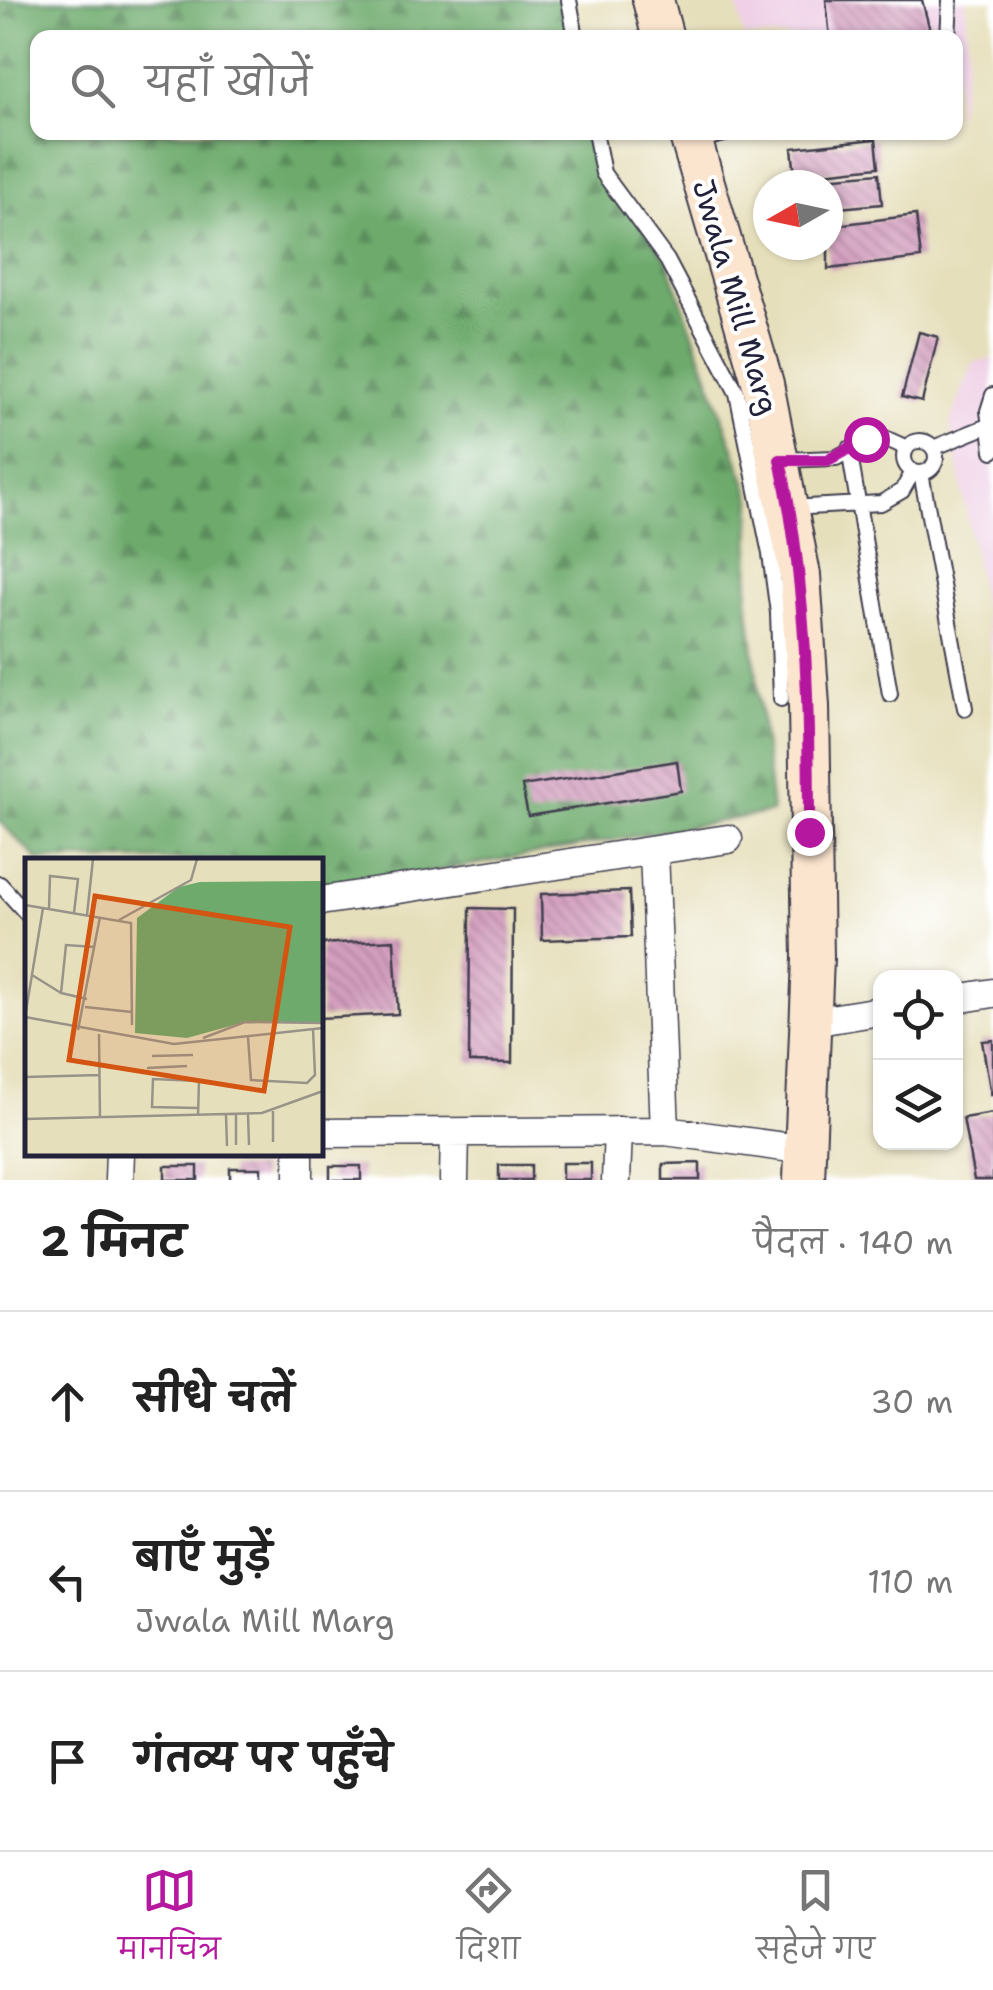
<!DOCTYPE html>
<html lang="hi">
<head>
<meta charset="utf-8">
<style>
	body { margin:0; font-family:"Shantell Sans","Playpen Sans Deva",sans-serif; background:#f2f2f2; color:#222 }
	.controls { position:absolute; right:30px; bottom:30px; display:grid; overflow:hidden; border-radius:20px; box-shadow:0 2px 8px #0004 }
	.controls button { width:90px; height:90px; display:grid; place-items:center; padding:0; border:0; border-bottom:2px solid #e0e0e0; background:#fff; color:#222; font:50px sans-serif }
	.compass { position:absolute; left:753px; top:170px; width:90px; height:90px; border-radius:50%; background:#fff; box-shadow:0 2px 8px #0004; rotate:261deg }
	.stop { position:absolute; width:30px; height:30px; margin:-22px; border:8px solid #b5179e; border-radius:50%; background:#fff }
	.stop.end { background:#b5179e; border-color:#fff; box-shadow:0 2px 10px #0008 }
	.list { margin:0; padding:0; list-style:none }
	h2 { display:flex; justify-content:space-between; align-items:center; height:130px; margin:0; padding:0 40px; font-size:42px }
	h2 small { font-size:32px; font-weight:400; color:#767676 }
	.list li { display:grid; grid-template-columns:65px 1fr auto; gap:30px; align-items:center; box-sizing:border-box; height:180px; padding:0 40px; border-top:2px solid #e0e0e0 }
	.list b { display:block; font-size:38px; white-space:nowrap }
	.list p { margin:0; font-size:32px; white-space:nowrap; color:#767676 }
	.list em { font-size:32px; font-style:normal; color:#767676 }
	.icon { flex:none; width:55px; height:55px; fill:none; stroke:currentColor; stroke-width:2; stroke-linecap:round; stroke-linejoin:round }
	.map { position:relative; flex:none; width:993px; height:1180px; overflow:hidden }
	.search { position:absolute; background:#fff; box-shadow:0 2px 8px #0004; left:30px; right:30px; top:30px; height:110px; display:flex; align-items:center; gap:25px; box-sizing:border-box; padding:0 35px; border-radius:20px; color:#767676; font-size:38px }
	.sheet { height:670px; background:#fff }
	nav { display:flex; justify-content:space-around; align-items:center; box-sizing:border-box; height:140px; border-top:2px solid #e0e0e0; background:#fff; font-size:28px; color:#767676 }
	nav a { display:grid; justify-items:center; gap:5px }
	nav .on { color:#b5179e }
	.map>svg:first-child { display:block }
	.built { fill:#efd0e6 }
	.forest { fill:url(#forest-firs); stroke:#486654; stroke-width:2.5 }
	.building { fill:url(#building-back-hatch) }
	.lines { fill:none; stroke-linecap:round; stroke-linejoin:round }
	.lane-casing { stroke:#3f3e4e; stroke-width:18 }
	.street-casing { stroke:#3f3e4e; stroke-width:31 }
	.secondary-casing { stroke:#3f3e4e; stroke-width:44 }
	.lane { stroke:#fff; stroke-width:14 }
	.street { stroke:#fff; stroke-width:28 }
	.secondary { stroke:#fbe5cf; stroke-width:40 }
	.route { stroke:#b5179e; stroke-width:12 }
	.labels { text-anchor:middle; dominant-baseline:central; stroke-width:8; stroke-linejoin:round; paint-order:stroke }
	.street-label { font-size:30px; fill:#22223b; stroke:#fff }
	.inset-road { fill:none; stroke:#989388; stroke-width:2.5 }
	.view { fill:#d45411; fill-opacity:0.15; stroke:#d45411; stroke-width:5 }
	.inset-edge { fill:none; stroke:#22223b; stroke-width:5 }
</style>
</head>
<body>
<div class="map">
<svg width="993" height="1180" viewBox="0 0 993 1180">
	<defs>
		<pattern id="forest-firs" width="22" height="20" patternUnits="userSpaceOnUse" patternTransform="scale(2.5)"><rect width="22" height="20" fill="#6daa6c"/><path d="M5 1l3.5 6h-7zM16 11l3.5 6h-7z" fill="#598a5a"/></pattern>
		<pattern id="building-back-hatch" width="6" height="6" patternUnits="userSpaceOnUse" patternTransform="scale(2.5)"><rect width="6" height="6" fill="#d49fbf"/><path d="M-1 5l2 2M0 0l6 6M5-1l2 2" fill="none" stroke="#ac819c"/></pattern>
	</defs>
	<rect width="100%" height="100%" fill="#fff"/>
	<filter id="ink" filterUnits="userSpaceOnUse"><feTurbulence type="fractalNoise" baseFrequency=".01" numOctaves="2"/><feDisplacementMap in="SourceGraphic" scale="20" xChannelSelector="R" yChannelSelector="G"/><feConvolveMatrix kernelMatrix="1 2 1 2 8 2 1 2 1" color-interpolation-filters="sRGB"/></filter>
	<filter id="wash" filterUnits="userSpaceOnUse"><feTurbulence type="fractalNoise" baseFrequency=".0048" numOctaves="4" result="noise"/><feDisplacementMap in="SourceGraphic" scale="40" xChannelSelector="R" yChannelSelector="G"/><feGaussianBlur stdDeviation="2.25" result="paint"/><feColorMatrix in="noise" values="0 0 0 0 0 0 0 0 0 0 0 0 0 0 0 0 0 1.4 0 .05"/><feComposite in="paint" operator="in"/></filter>
	<g filter="url(#wash)">
		<rect width="100%" height="100%" fill="#e6dfbb"/>
		<path class="built" d="M736,0H966L968,52L956,124V38L744,37Z
			M993,359V662L950,422L974,362Z"/>
		<path class="forest" d="M0,0H569L576,37L38,38V132L595,133L604,173L667,260L752,499L748,600L772,812L320,892V860H38L0,822Z"/>
		<g id="blocks">
			<path class="building" d="M826,0H922L932,38H830Z
				M876,139L879,167L795,176L792,148Z
				M879,173L882,204L828,209V185H794L793,181Z
				M916,215L921,258L828,269V226Z
				M919,332L938,337L922,402L902,397Z
				M677,761L681,791L528,816L522,786Z
				M629,891L631,937L542,940L541,894Z
				M470,908L513,909L512,1063L469,1062Z
				M394,940L398,1014L320,1018V944Z
				M993,1040V1095H991L982,1041Z
				M993,1113V1180H974L963,1118Z
				M562,1163H591V1180H562Z
				M700,1163V1180H663V1164Z
				M499,1165H531V1180H499Z
				M165,1166H198V1180H165Z
				M330,1166H361V1180H330Z
				M230,1168H261V1180H230Z"/>
		</g>
	</g>
	<g filter="url(#ink)">
		<use href="#blocks" fill-opacity="0" stroke="#3f3e4e" stroke-width="2.5"/>
		<g class="lines">
			<g class="lane-casing">
				<path id="lane" d="M569,0L576,38
					M948,38L950,0
					M595,132L603,173L667,260L737,393L770,554L778,613L781,699
					M695,141L733,132
					M993,395L988,411L993,451
					M904 457a16 16 0 1 1 32 0a16 16 0 1 1-32 0Z
					M933,448L990,425
					M849,449L890,694
					M781,460L836,458L878,435L907,448
					M921,473L965,708
					M789,508L881,503L902,491L913,472
					M0,884L28,915"/>
			</g>
			<g class="street-casing">
				<path id="street" d="M654,851L665,1131
					M320,901L728,839
					M956,999L993,993
					M812,1022L880,1011
					M320,1133L665,1131L807,1150
					M119,1180L120,1152
					M299,1180V1152
					M454,1180L455,1133
					M616,1180L618,1131"/>
			</g>
			<g class="secondary-casing">
				<path id="secondary" d="M653,0L663,38
					M689,132L763,384L800,575L809,706L813,958L804,1180"/>
			</g>
			<use href="#lane" class="lane"/>
			<use href="#street" class="street"/>
			<use href="#secondary" class="secondary"/>
		</g>
	</g>
	<g class="lines" filter="url(#ink)">
		<path class="route" d="M809,832C809,708 807,583 780,460H828L866,439"/>
	</g>
	<g class="labels">
		<g class="street-label">
			<text transform="translate(736 297) rotate(74)">Jwala Mill Marg</text>
		</g>
	</g>
	<g transform="translate(25 858)">
		<rect width="298" height="298" fill="#e6dfbb"/>
		<path d="M297,23V165L220,164L162,180L110,175L112,60L154,29L175,24Z" fill="#6daa6c"/>
		<path class="inset-road" d="M0,47L106,65L107,167M24,51L25,18L53,21L49,55M62,57L68,1M94,62L166,22L172,1M7,117L36,135M62,141L36,135L41,87L70,89M60,149L107,154M1,153L18,50M0,159L149,186L298,170M53,172L75,59M74,176L75,260M223,179L226,222L282,225L290,217L288,171M178,180L220,164L298,165M127,198L168,197M122,210L162,208M0,219L75,217M211,256V287M223,256L224,287M201,257L202,288M173,258L174,223L128,221L127,249L173,250M0,261L237,255L298,233M248,284V253"/>
		<path class="view" d="M70,38L265,69L239,233L44,202Z"/>
		<rect width="298" height="298" class="inset-edge"/>
	</g>
</svg>
<div class="controls">
<button><svg class="icon" aria-label="locate" viewBox="0 0 24 24"><circle cx="12" cy="12" r="6"/><path d="M12 2v4M12 18v4M2 12h4M18 12h4"/></svg></button>
<button><svg class="icon" aria-label="layers" viewBox="0 0 24 24"><path d="M12 4l9 5-9 5-9-5zM3 14l9 5 9-5"/></svg></button>
</div>
<svg class="compass" viewBox="-18 -18 36 36"><path d="M0-13l5 13h-10z" fill="#e53935"/><path d="M0 13l5-13h-10z" fill="#767676"/></svg>
<div class="stop" style="left:866px;top:439px"></div>
<div class="stop end" style="left:809px;top:832px"></div>
<div class="search"><svg class="icon" aria-label="search" viewBox="0 0 24 24"><circle cx="10" cy="10" r="6"/><path d="M15 15l6 6"/></svg>यहाँ खोजें</div>
</div>
<section class="sheet">
<h2>2 मिनट<small>पैदल · 140 m</small></h2>
<ul class="list">
<li><svg class="icon" aria-label="ahead" viewBox="0 0 24 24"><path d="M12 20V5M6 11l6-6 6 6"/></svg><div><b>सीधे चलें</b></div><em>30 m</em></li>
<li><svg class="icon" aria-label="left" viewBox="0 0 24 24"><path d="M17 20v-9H6M10 6l-5 5 5 5"/></svg><div><b>बाएँ मुड़ें</b><p>Jwala Mill Marg</p></div><em>110 m</em></li>
<li><svg class="icon" aria-label="arrive" viewBox="0 0 24 24"><path d="M6 21V4h12l-3 4 3 4H6"/></svg><div><b>गंतव्य पर पहुँचे</b></div></li>
</ul>
</section>
<nav>
<a class="on"><svg class="icon" aria-label="map" viewBox="0 0 24 24"><path d="M3 6l6-2 6 2 6-2v14l-6 2-6-2-6 2zM9 4v14M15 6v14"/></svg>मानचित्र</a>
<a><svg class="icon" aria-label="directions" viewBox="0 0 24 24"><path d="M12 3l9 9-9 9-9-9zM9 14v-3h6M13 9l2 2-2 2"/></svg>दिशा</a>
<a><svg class="icon" aria-label="saved" viewBox="0 0 24 24"><path d="M7 4h10v16l-5-4-5 4z"/></svg>सहेजे गए</a>
</nav>
</body>
</html>
